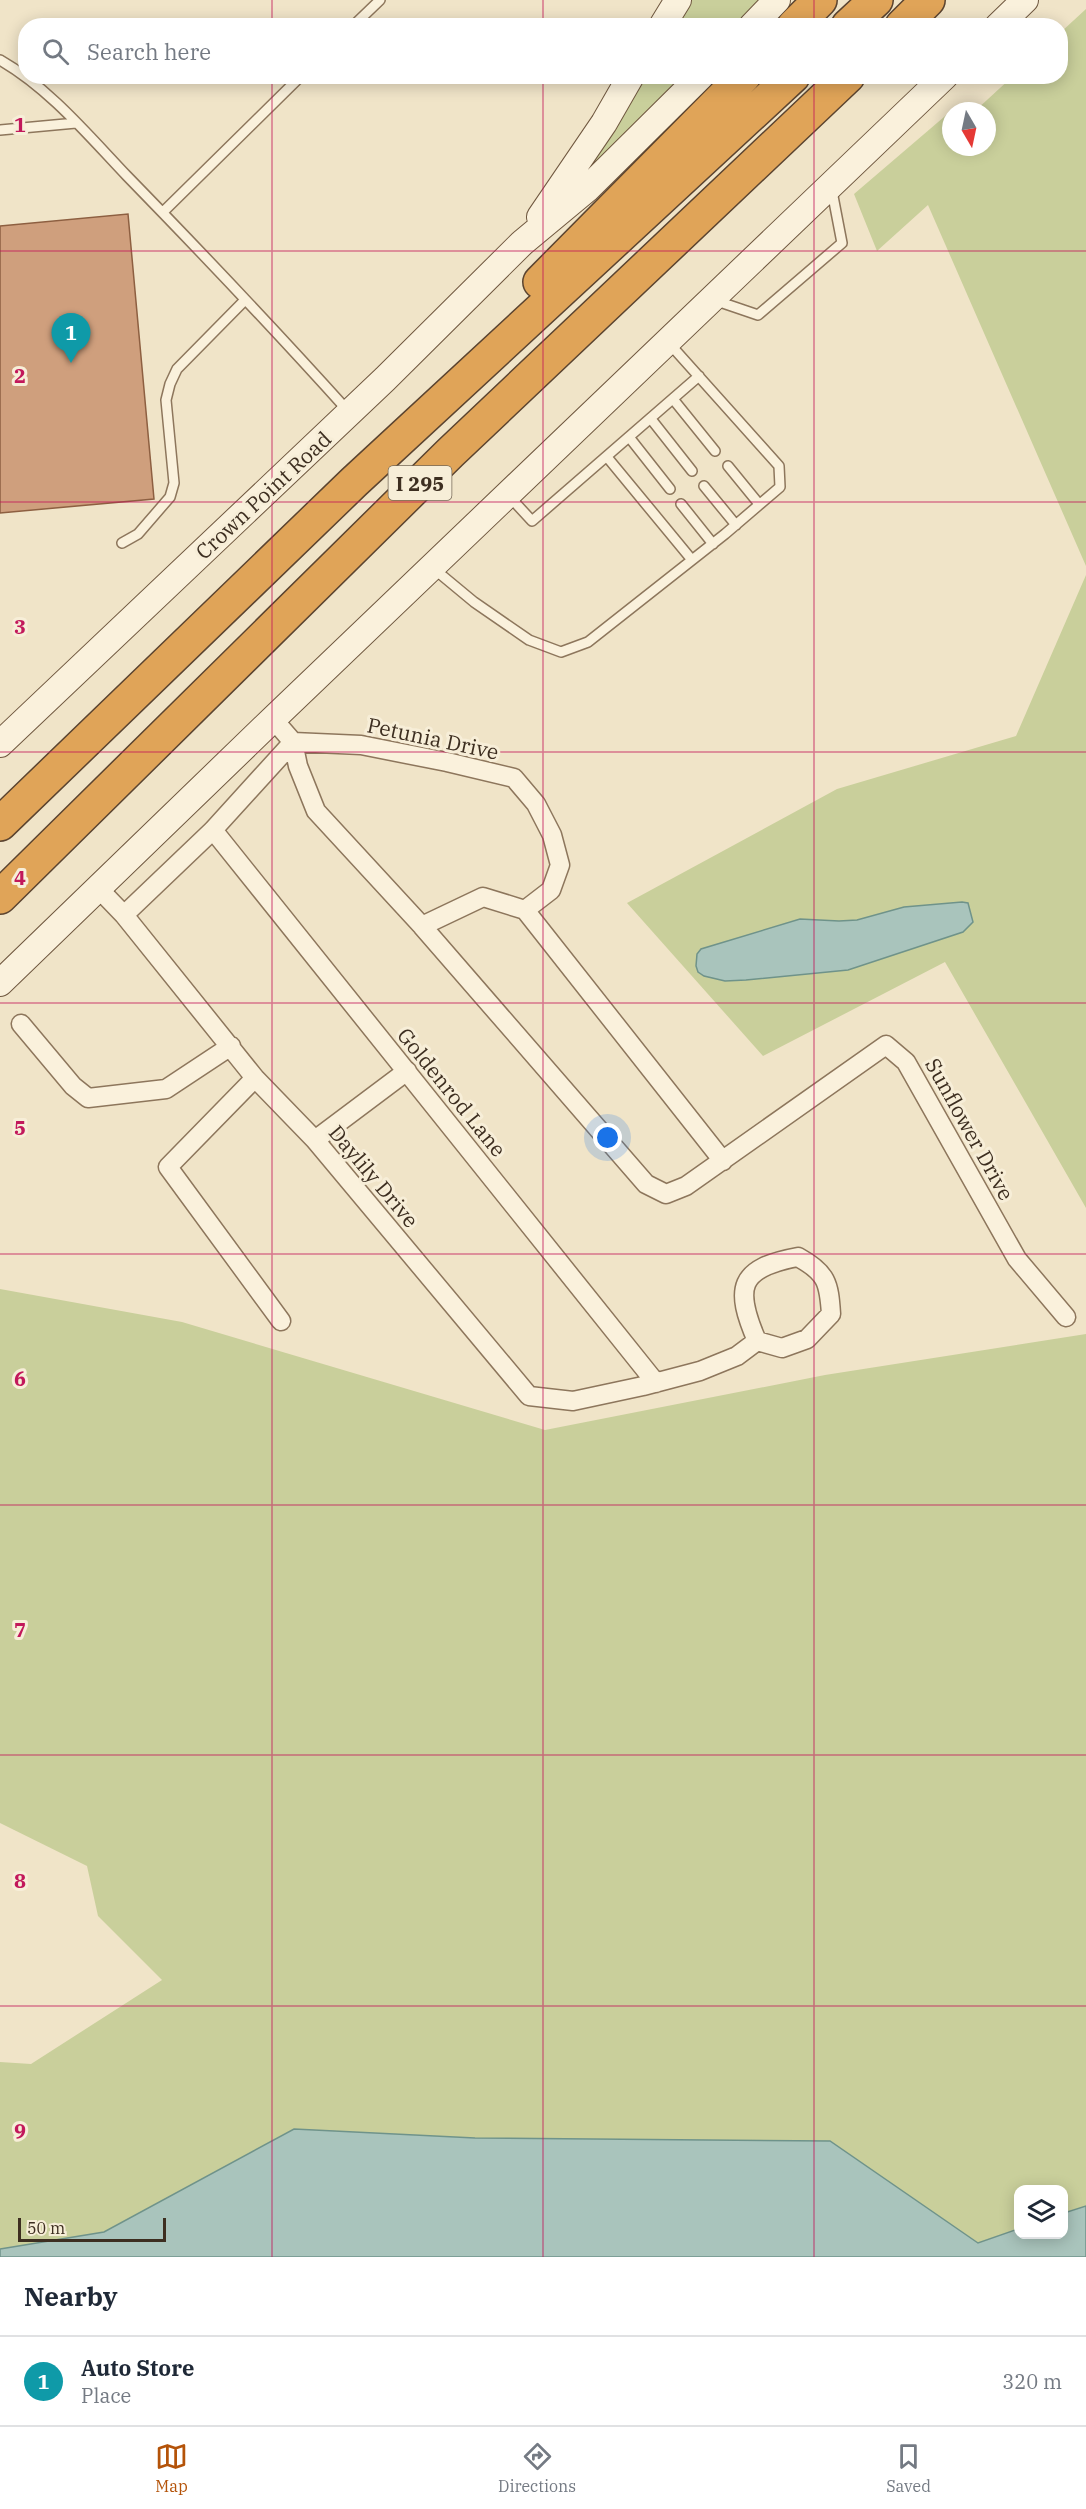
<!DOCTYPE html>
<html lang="en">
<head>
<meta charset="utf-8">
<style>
	body { margin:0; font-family:"IBM Plex Serif",serif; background:#f6f6f7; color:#1f2937 }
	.controls { position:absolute; right:18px; bottom:18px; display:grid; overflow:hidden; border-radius:12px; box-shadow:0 3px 15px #0003 }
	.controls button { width:54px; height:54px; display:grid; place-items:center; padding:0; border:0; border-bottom:2px solid #e0e1e3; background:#fff; color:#1f2937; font:30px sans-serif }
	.compass { position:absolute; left:942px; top:102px; width:54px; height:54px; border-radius:50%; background:#fff; box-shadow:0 3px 15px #0003; rotate:171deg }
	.scale { position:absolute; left:18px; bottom:15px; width:148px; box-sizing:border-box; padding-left:6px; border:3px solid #3d2e20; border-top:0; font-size:16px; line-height:21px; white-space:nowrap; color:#3d2e20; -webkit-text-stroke:4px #f7eed8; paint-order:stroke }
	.you { position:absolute; left:608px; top:1138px; width:21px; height:21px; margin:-15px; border:4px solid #fff; border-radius:50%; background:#1a73e8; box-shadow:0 0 0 9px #1a73e833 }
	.badge { display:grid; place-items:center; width:39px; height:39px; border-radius:50%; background:#b45309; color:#fff; font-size:20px; font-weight:700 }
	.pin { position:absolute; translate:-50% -50px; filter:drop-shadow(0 2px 3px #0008) }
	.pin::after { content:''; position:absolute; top:32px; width:21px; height:18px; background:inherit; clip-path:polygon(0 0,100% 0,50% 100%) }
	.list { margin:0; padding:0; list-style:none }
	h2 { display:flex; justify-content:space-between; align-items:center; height:78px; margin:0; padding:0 24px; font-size:26px }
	h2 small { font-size:20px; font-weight:400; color:#747a83 }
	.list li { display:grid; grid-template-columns:39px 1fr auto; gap:18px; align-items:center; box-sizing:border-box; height:90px; padding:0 24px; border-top:2px solid #e0e1e3 }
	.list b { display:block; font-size:22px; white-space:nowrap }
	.list p { margin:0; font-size:20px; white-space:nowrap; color:#747a83 }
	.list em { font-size:20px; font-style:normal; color:#747a83 }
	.icon { flex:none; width:33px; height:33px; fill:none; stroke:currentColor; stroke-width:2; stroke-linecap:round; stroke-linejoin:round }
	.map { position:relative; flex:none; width:1086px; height:2257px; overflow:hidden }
	.search { position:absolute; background:#fff; box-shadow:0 3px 15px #0003; left:18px; right:18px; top:18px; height:66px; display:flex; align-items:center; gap:15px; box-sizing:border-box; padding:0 21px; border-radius:24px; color:#747a83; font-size:22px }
	.sheet { height:168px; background:#fff }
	nav { display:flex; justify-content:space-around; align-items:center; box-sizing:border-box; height:84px; border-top:2px solid #e0e1e3; background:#fff; font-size:16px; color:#747a83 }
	nav a { display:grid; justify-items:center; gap:3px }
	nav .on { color:#b45309 }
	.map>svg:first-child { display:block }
	.green { fill:#c9cf9b }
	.water { fill:#a9c4bc; stroke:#6f938a; stroke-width:1.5 }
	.building { fill:#cf9f7d; stroke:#8d5f41; stroke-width:1.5 }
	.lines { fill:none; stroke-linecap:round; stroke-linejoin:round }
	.service-casing { stroke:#8d765c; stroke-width:12 }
	.minor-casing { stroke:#8d765c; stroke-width:21 }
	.secondary-casing { stroke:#6f573f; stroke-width:28 }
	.motorway-casing { stroke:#5b4430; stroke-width:36 }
	.service { stroke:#faf1dc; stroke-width:9 }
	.minor { stroke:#faf1dc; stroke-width:18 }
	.secondary { stroke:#faf1dc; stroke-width:26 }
	.motorway { stroke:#e0a458; stroke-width:33 }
	.grid { fill:none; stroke:#c2185b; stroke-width:1.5; stroke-opacity:0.55 }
	.labels { text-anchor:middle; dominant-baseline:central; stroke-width:6; stroke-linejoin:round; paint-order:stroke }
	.shield { fill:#f7eed8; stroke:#756857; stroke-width:1.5 }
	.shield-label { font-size:20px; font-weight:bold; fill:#3d2e20 }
	.street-label { font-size:21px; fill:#3d2e20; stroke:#f7eed8 }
	.grid-label { font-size:20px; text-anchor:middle; font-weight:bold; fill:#c2185b; stroke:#f7eed8; stroke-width:6; stroke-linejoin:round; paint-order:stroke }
</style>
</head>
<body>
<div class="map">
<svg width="1086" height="2257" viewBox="0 0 1086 2257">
	<rect width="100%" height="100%" fill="#f0e4c8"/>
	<path class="green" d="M690,0H762L736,25L675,26Z
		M1086,9V566L928,205L877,251L854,194L951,111V147H987V111H975L1012,77L1060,76L1061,32Z
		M645,77H684L590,169Z
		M1086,575V1208L945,962L763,1056L627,903L837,789L1016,736Z
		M0,1289L182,1322L545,1430L825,1375L1086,1334V2206L1064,2213V2190H1018V2229L978,2243L830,2141L475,2138L294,2129L104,2232L0,2249V2062L31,2064L162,1980L98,1916L87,1866L0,1823Z"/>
	<path class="water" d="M962,902L968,903L973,922L963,932L848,970L746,980L725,981L704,976L698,972L696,966L697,954L701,949L800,919L839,921L857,920L904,907Z
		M294,2129L475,2138L830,2141L978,2243L1018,2229V2234H1064V2213L1086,2206V2257H0V2249L104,2232Z"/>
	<path class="building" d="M128,214L154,499L0,513V226Z"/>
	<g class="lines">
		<g class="service-casing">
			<path id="service" d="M353,26L380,0
				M0,60C49,88 88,135 127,176C202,253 276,331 348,411
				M0,130L76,123
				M163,212L301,76
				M714,300L758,315L842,243L832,191
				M673,399L715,451
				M651,419L692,471
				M629,437L670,489
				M607,457L692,560
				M728,466L759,504
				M704,486L736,525
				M509,496L532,521L699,376
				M681,504L713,544
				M122,543L138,534L170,497L174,483L166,400L170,384L177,369L245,300
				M433,568L474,602L529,640L561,652L588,642L725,534L780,487L779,466L668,342"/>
		</g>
		<g class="minor-casing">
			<path id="minor" d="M273,719L293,742L298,766L316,811L422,926L646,1184L666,1194L686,1186L886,1045L906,1062L1017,1259L1066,1317
				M213,830L656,1383
				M98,888L124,915L255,1078L315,1140L529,1396L573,1401L643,1386L700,1371L737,1356L757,1341
				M124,915L213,830L293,742L361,745L447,762L514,778L536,804L552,835L560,865L551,890L525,910
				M422,926L483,897L525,910L723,1161
				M21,1024L73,1086L88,1098L166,1089L231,1046
				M255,1078L168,1167L281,1321
				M315,1140L407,1071
				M798,1257C827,1273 829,1283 831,1314L807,1339L782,1348L757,1341C734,1288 738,1268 798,1257Z"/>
		</g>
		<g class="secondary-casing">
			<path id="secondary" d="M662,26L678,0
				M752,26L777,0
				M998,26L1025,0
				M540,217L604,123L631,76
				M0,744L385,379L522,243L587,189L701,76
				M0,983L273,719L945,76"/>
		</g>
		<g class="motorway-casing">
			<path id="motorway" d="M794,26L820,0
				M848,26L876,0
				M902,26L928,0
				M540,282L744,76
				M0,824L354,482L793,76
				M0,897L450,453L848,76"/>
		</g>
		<use href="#service" class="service"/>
		<use href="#minor" class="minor"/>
		<use href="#secondary" class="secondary"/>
		<use href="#motorway" class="motorway"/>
	</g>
	<path class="grid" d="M272,0V26M543,0V26M814,0V26M272,76V2257M543,76V2257M814,76V2257M0,251H1086M0,502H1086M0,752H1086M0,1003H1086M0,1254H1086M0,1505H1086M0,1755H1086M0,2006H1086"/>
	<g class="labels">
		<rect class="shield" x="388.5" y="466" width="63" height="34" rx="4.5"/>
		<g class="shield-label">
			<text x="420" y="483">I 295</text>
		</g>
		<g class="street-label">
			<text transform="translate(263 495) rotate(-43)">Crown Point Road</text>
			<text transform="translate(433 738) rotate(12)">Petunia Drive</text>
			<text transform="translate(452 1092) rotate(51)">Goldenrod Lane</text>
			<text transform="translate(970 1129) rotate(61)">Sunflower Drive</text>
			<text transform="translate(374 1176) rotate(50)">Daylily Drive</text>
		</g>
	</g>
	<g class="grid-label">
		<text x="20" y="132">1</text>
		<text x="20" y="383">2</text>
		<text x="20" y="634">3</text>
		<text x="20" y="885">4</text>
		<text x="20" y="1135">5</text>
		<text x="20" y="1386">6</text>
		<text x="20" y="1637">7</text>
		<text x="20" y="1888">8</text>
		<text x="20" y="2138">9</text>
	</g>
</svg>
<div class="controls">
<button><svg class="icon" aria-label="layers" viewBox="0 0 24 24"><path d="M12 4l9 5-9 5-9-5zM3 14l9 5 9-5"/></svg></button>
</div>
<svg class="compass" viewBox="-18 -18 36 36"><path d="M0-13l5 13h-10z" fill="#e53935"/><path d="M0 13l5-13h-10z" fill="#747a83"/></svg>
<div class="scale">50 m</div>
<div class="you"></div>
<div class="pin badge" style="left:71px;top:363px;background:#0f9aa8">1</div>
<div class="search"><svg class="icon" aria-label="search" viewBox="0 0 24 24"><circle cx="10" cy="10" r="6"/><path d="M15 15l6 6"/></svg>Search here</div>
</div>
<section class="sheet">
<h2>Nearby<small></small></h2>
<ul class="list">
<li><span class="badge" style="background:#0f9aa8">1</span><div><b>Auto Store</b><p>Place</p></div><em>320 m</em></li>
</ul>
</section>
<nav>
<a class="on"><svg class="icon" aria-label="map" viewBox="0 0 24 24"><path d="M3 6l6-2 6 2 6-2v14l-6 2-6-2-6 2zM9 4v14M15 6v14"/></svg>Map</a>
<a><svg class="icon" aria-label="directions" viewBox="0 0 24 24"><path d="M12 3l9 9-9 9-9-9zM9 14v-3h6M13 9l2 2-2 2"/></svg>Directions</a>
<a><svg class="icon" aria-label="saved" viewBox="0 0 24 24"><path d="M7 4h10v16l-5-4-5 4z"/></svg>Saved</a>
</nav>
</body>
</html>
